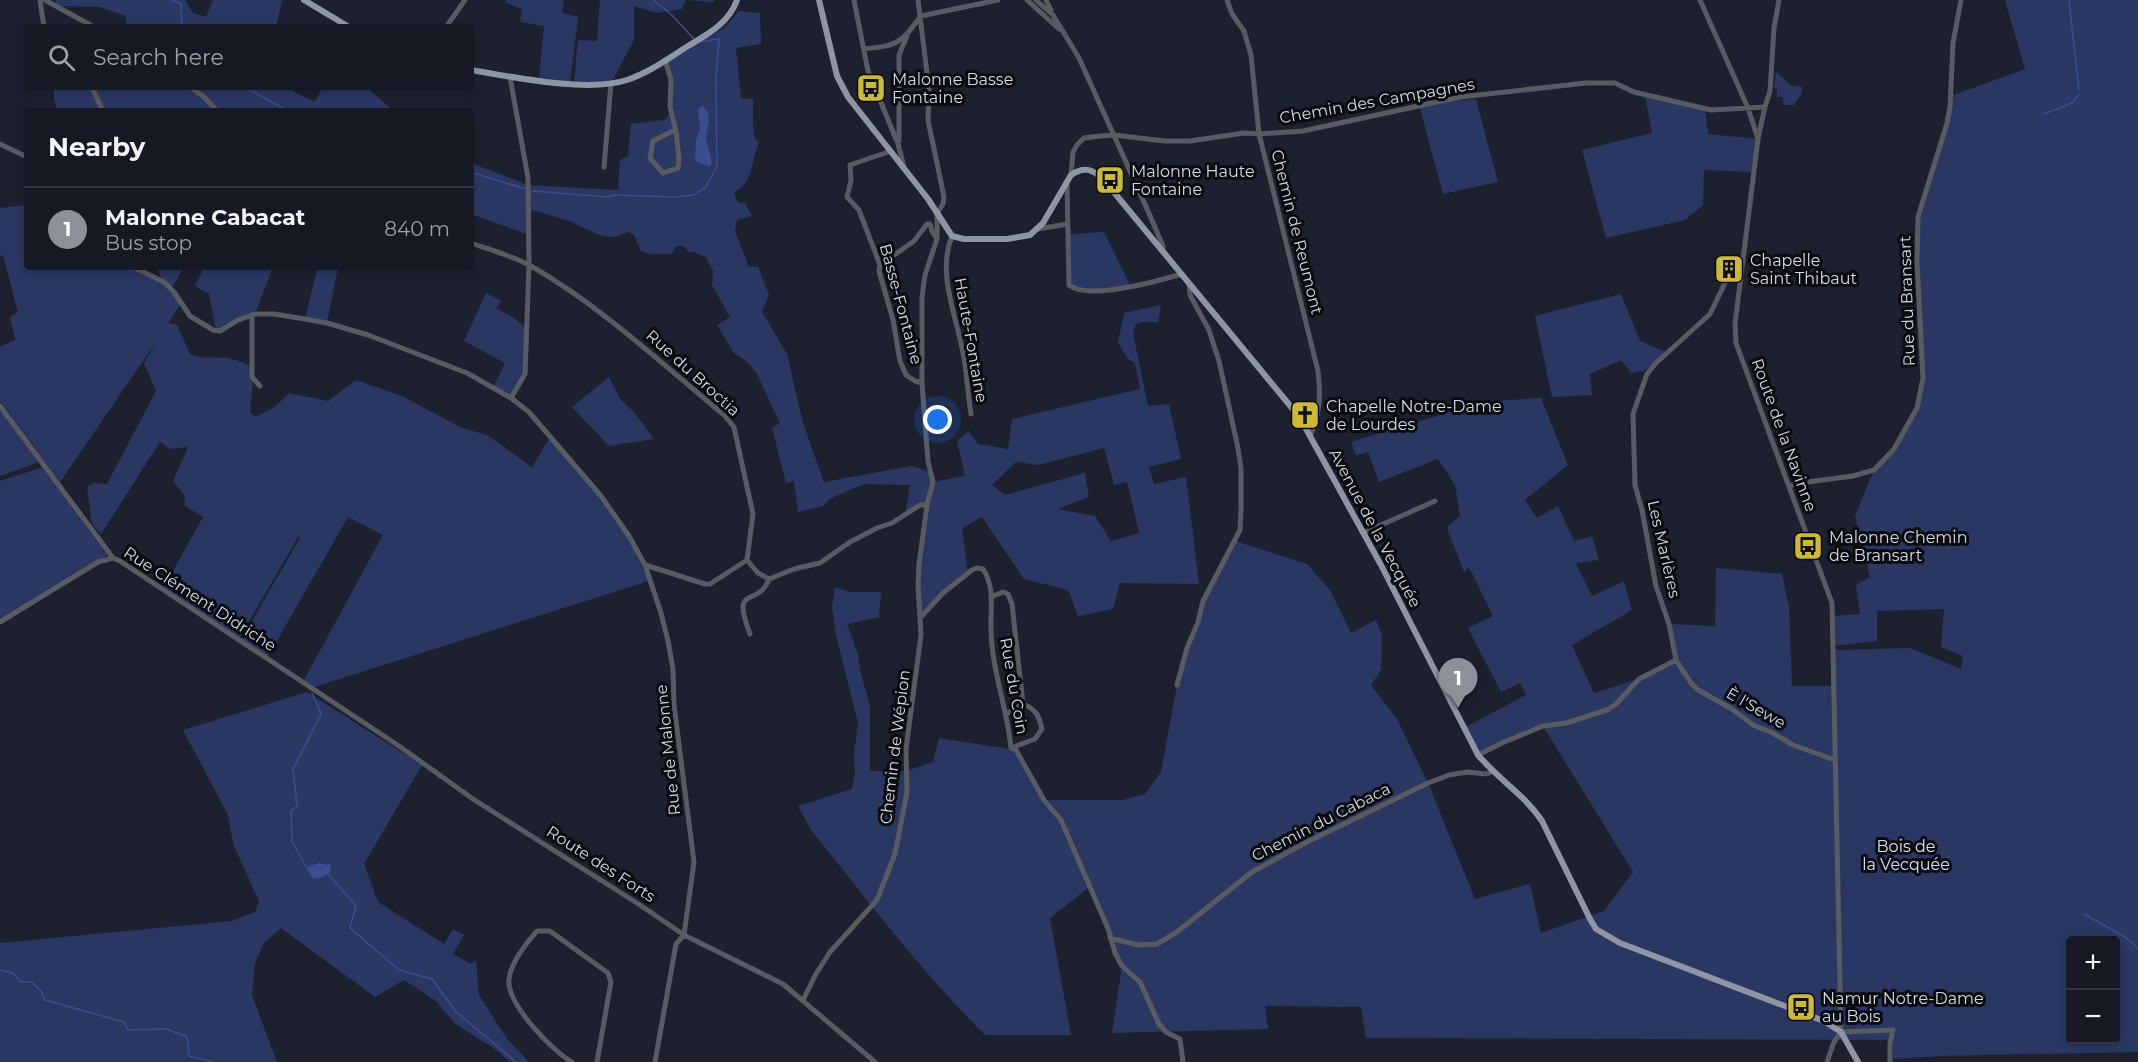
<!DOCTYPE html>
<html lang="en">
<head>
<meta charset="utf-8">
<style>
	body { margin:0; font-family:Montserrat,sans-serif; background:#1f222b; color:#f1f3f6 }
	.controls { position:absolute; right:18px; bottom:18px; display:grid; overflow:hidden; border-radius:6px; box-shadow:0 3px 9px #0003 }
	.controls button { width:54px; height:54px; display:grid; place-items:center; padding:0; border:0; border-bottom:2px solid #353841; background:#161923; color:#f1f3f6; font:30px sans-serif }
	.you { position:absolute; left:938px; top:420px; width:21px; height:21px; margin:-15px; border:4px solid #fff; border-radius:50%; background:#1a73e8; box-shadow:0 0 0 9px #1a73e833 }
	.badge { display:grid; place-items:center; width:39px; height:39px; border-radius:50%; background:#8c9099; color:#fff; font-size:20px; font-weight:700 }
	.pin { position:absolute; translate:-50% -50px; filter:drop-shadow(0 2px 3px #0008) }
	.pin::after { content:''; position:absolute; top:32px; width:21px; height:18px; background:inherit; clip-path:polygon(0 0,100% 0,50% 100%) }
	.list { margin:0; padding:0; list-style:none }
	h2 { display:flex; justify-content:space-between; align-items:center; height:78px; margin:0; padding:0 24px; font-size:26px }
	h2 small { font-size:20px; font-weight:400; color:#9ea0a6 }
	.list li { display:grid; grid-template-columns:39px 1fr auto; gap:18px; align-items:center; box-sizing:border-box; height:84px; padding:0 24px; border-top:2px solid #353841 }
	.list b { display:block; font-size:22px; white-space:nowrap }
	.list p { margin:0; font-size:20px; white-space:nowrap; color:#9ea0a6 }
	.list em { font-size:20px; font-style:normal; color:#9ea0a6 }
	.icon { flex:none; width:33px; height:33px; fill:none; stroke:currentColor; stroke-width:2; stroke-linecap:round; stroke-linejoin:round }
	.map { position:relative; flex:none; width:2138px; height:1062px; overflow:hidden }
	.search { position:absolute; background:#161923; box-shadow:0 3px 9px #0003; left:24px; top:24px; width:450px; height:66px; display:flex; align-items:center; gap:15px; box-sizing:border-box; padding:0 21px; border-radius:6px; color:#9ea0a6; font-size:22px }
	.panel { position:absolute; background:#161923; box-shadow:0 3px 9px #0003; left:24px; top:108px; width:450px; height:162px; border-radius:6px }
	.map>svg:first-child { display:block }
	.green { fill:#2b3763; fill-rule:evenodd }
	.water { fill:#3b4c8f }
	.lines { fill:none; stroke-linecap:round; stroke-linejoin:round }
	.stream { stroke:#3b4c8f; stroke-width:1.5 }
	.minor { stroke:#595b63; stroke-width:5 }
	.major { stroke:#8f95a4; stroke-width:6 }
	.labels { text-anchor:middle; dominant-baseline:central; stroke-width:6; stroke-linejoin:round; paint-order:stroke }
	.poi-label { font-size:16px; fill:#d6dae3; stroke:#090b11; text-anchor:start }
	.street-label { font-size:16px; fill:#d6dae3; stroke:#090b11 }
	.park-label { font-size:16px; fill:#d9e0f4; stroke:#090b11 }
</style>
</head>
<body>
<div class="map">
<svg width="2138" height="1062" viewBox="0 0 2138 1062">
	<rect width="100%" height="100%" fill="#1d212f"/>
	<path class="green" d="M56,0H185L193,13L206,17L213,0H282L276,27H127L126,16L100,7L56,6Z
		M506,0H564L562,13L578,17L570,83L539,80L544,26L520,22L522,9L505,2Z
		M600,0H714V2L686,0L682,9L657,13L634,6V40L611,83L574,81L578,40L597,41Z
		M2005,0H2138V1052L1940,1056L1893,1059V1040L1366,1038L1361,1007L1265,1006L1268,1029L1112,1033L1122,966L1088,888L1050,918L1071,1035H985C921,972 867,899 811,830L798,806L852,789L855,773L854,755L858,723L836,635L832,607L835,587L849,592H881L879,617L847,624L858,654L861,674L870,705V771H906L933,762L939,738L1016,750L1045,800H1123L1145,794L1161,772L1177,685L1203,601L1235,541L1307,564L1330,590L1351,633L1376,620L1382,635L1381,670L1371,685L1397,719L1428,783L1475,899L1530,884L1541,933L1604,911L1633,872L1543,726L1478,755L1464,728L1526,695L1520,683L1501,692L1468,628L1493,616L1469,567L1464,572L1448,531L1447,527L1460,516L1455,485L1438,459L1379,482L1368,452L1356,455L1351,442L1470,406L1477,402L1541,398L1568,465L1525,500L1537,518L1558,506L1574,541L1592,536L1599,560L1576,563L1592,596L1624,581L1632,610L1572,645L1594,693L1639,679L1675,660L1669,624L1715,626L1716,568L1782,574L1789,606L1792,686H1833L1832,650L1910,648L1961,669L1963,656L1941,647L1944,609L1877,611V641L1832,646V616L1860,614L1856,585L1870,577L1855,516L1874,470L1885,460L1917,408L1923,378L1918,217L1944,136L1951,96L2025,69ZM2070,940H2116V1040H2070Z
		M739,11L760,13L761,44L736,48L741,98L753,99V126L755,139L759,142C750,163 755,180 734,193L738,202L745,203L752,216L737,220L735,231L749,267H758L769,295L762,312L787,354L803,423L824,482L912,466L930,472L933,482L965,476L957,441L969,431L978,444L1008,449L1012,419L1140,389L1135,363L1129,360L1118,343L1124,313L1161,305L1158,322H1142L1136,324L1133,333L1148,406L1169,404L1181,459L1149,467L1154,484L1186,477L1199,584L1120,583L1113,609L1078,616L1068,590L1024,579L982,517L962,528L968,574L943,593L920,619L918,585L927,506L920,505L905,515L910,485L864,484L829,499L824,506L798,512L794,481L786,483L772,428L780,423L756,372L745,360L734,353L717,325L730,317L712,285L713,271L706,257L694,252H689L684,246H676L672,254H650L641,251L634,235L628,232L615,237L602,236L569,221L529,209V235L471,214V163L528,185L618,190L620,160L628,156L631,124L664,120L671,112V80L665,60L724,28ZM1104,448L1114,485L1127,482L1139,533L1111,541L1095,516L1058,509L1089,497L1085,473L1005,495L992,485L1016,462L1038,465Z
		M1776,72L1792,86L1802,87L1801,94L1794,105H1783V97H1777V89L1774,88Z
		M54,87H295L293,91L315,102L323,87H366L394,111H57L54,97Z
		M1645,95L1705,108L1708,134L1758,139L1754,172L1704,170L1703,205L1685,220L1606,238L1582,150L1652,133Z
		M1476,99L1498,182L1443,194L1420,108L1450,101Z
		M27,205V267H133L163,281L157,267H184L171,289L181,304L168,323L177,325L190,354C204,360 211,356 225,358C235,359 245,363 254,368L250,412L255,417L275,407L289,393L328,401L356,380L402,396L462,428L487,435L532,467L551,436L574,463L630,540L649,581L314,687L304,680L383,535L348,517L267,658L241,640L300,538L298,537L239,639L164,587L203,517L184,505L185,496L173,481L188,447L170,449L160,442L101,534L92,524L87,487L94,483L107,484L156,391L144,363L156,342L60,482L0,401V347L15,340L10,317L18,312L3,255L0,256V208Z
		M1104,232L1131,287L1091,291L1069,285V234Z
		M204,267H273L255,314L216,331L209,294L195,286Z
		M314,267H338L327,323L305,319L317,269Z
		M486,293L501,301L496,308L514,318L527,329L525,374L511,398L493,388L505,363L464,341Z
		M1621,294L1640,341L1668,353L1644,371L1632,373L1621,360L1590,374L1592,395L1552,397L1535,316Z
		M609,377L620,399L633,411L654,439L609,446L572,407Z
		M0,409L39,462L0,476Z
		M43,467L107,555L2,619L0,617V481Z
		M307,692L422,765L364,864L378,902L444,944L453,929L464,935L453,954L471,964L476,960L479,995L507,1039L529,1062H511L492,1047L454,1023L436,1001L404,980L375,997L281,928L264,943L255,963L252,995L277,1062H0V943L232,921L255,912L259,901L233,844L228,815L183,730Z"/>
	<path class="water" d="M702,105L708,112L709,121L706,138L712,162L710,167L695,161L696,141L700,127L698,110Z
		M319,863L327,865L329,863L332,866L329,874L318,879L312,878L308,869L309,866Z"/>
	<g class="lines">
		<path class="stream" d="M172,0L181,4L182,27
			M653,0L671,14L694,39
			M2069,0L2079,90
			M239,87L250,90L288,111
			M2044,114L2072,103L2079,94
			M471,172L525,189
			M532,191L608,197L613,195L674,197L694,195L706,187L717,166L716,77L719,39L699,42
			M309,872L292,841L291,811L297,806L293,769L321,714L312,693
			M328,874L356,906L350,928L399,970L432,979L456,1012L516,1062
			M2084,914L2125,937L2138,948
			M0,970L13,973L21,982H32L41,991L45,1000L124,1022L128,1030L166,1029L187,1037L189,1056L214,1062"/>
		<path class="minor" d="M40,0L44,27
			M45,0L94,27
			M854,0L868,71L898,144L904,167
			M1027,0L1059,29
			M1036,0L1053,15L1079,58L1148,211L1163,246V252
			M1046,0L1051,10
			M1227,0L1232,14L1244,31L1251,55L1259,134L1318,371C1321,397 1320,412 1310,437
			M1700,0L1748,108L1758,139L1735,324L1736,343L1832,603L1841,1032
			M921,16L998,0
			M446,27L465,0
			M864,49C899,45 900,44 921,16
			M665,60L671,80L670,107L676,131L679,159L678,168L663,173L650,158L653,141L675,130
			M510,77L528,178L529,265L525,374L511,398
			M92,87L103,111
			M190,87L204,97L217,111
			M1758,138L1765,107
			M899,141V55L907,36
			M0,144L27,157
			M891,151L850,165L851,180L847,197L859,210L880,265L879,271L893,320L900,361L906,375L915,381L922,383
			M604,167L611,83
			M1071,175L1073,152L1077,145L1084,138L1100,136L1114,135L1165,141H1190L1244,133L1259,134L1303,131L1460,97L1586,83H1615L1634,92L1711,110L1765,107L1770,91L1774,28L1779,0
			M1067,182L1069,285C1089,301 1158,281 1182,274
			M1038,229L1067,224
			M952,236C936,275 958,319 964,358C967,377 968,395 971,414
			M471,243C490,250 513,256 531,266C602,307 661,363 724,415L734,427L753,514L747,560L758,573L769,579
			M1743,258L1738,262L1725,283L1710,314L1656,363L1647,374L1633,414L1635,485L1642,510L1656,586L1669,624L1676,660L1691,683L1698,690L1732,709L1753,725L1771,732L1793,745L1835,760
			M880,265L914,241L927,224H930L932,231L937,239
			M133,267L164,282L174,292L190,316L213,330L220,331L238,320L255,314H274L305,319L327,323L368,335L467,373L511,398L529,412L601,496L629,536L645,565L661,613L668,641L673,669L674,705L694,862L684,935L676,944L655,1062
			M252,315V377L260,386
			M0,406L113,558L120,561L399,746L473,799L640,905L684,935L783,984L875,1062
			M1789,486L1800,483L1853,476L1874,470L1894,449L1917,408L1923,378L1917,262L1918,217L1947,123L1950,107L1953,43L1961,0
			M1363,533L1435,501
			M645,565L705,584H710L747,560
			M993,596L1003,592L1008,594L1012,604L1023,704L1006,714
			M921,617L943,593L972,570L977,568L983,569C994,586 991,603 991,623C990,666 1007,706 1011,748L1016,750L1044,800L1061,820L1109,931L1115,953L1122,966L1140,982L1159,1024L1166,1032L1180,1039L1183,1062
			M0,622L98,562L113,558
			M750,634C730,582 758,609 769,579L794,569L820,563L850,542L877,528L892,523L920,505H927
			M1177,685L1187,648L1198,622L1203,601L1240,530L1241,511V468L1238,448L1219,361L1209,330L1190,295L1189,283
			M1011,748L1035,739L1042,729C1039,716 1036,709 1023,704
			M1478,755L1502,743L1543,726L1566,723L1607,710L1616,704L1639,679L1676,660
			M1110,938L1138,945L1157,944L1177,932L1252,872L1307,842L1428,783L1449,775L1468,772L1486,774L1492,772
			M803,1000L816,974L830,952L877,900L895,854L907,792L906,749L921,635L918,585L919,564L927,505L933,482L928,461L922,383V297L925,275L937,239V214L943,204L944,197L928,120L929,89L918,0
			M1841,1032L1893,1030L1890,1043V1062
			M572,1062C552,1051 506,1003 509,979C511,963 526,943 537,931H550L608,973L611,982L597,1062
			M1827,1062L1834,1042L1841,1032"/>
		<path class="major" d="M304,0L349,27
			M819,0L837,76L848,97L928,199L952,236L964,239H1007L1030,235L1043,223L1071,175C1084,166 1092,169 1103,179L1292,408L1305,427L1381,565L1478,755C1498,779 1525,795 1542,821L1590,919L1596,929L1620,943L1824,1021L1841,1032L1858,1062
			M471,70C513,77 587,93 627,80C649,73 669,58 688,46C708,34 729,23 737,0"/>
	</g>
	<defs>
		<g id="bus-square" transform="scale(1.5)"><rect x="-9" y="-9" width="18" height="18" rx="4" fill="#cdb938" stroke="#090b11"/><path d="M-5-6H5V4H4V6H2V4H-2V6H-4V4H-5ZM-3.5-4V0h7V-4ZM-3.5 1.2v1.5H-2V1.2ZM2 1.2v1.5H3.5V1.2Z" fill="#111"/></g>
		<g id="building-square" transform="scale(1.5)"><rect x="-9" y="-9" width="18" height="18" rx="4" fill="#cdb938" stroke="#090b11"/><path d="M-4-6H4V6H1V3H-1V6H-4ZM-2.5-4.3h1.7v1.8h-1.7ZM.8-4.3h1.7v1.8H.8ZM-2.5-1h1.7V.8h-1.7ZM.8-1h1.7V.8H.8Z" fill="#111"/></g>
		<g id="church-square" transform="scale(1.5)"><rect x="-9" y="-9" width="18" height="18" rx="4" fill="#cdb938" stroke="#090b11"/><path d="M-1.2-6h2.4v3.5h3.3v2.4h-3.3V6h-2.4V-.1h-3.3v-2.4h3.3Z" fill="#111"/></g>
	</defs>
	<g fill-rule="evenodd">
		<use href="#bus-square" x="871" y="88"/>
		<use href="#bus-square" x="1110" y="180"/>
		<use href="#building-square" x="1729" y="269"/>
		<use href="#church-square" x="1305" y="415"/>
		<use href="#bus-square" x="1808" y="546"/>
		<use href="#bus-square" x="1801" y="1007"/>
	</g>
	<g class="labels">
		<g class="poi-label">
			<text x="892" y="79">Malonne Basse<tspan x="892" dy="18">Fontaine</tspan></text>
			<text x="1131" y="171">Malonne Haute<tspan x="1131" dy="18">Fontaine</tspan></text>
			<text x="1750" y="260">Chapelle<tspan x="1750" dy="18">Saint Thibaut</tspan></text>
			<text x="1326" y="406">Chapelle Notre-Dame<tspan x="1326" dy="18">de Lourdes</tspan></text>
			<text x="1829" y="537">Malonne Chemin<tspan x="1829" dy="18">de Bransart</tspan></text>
			<text x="1822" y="998">Namur Notre-Dame<tspan x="1822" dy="18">au Bois</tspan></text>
		</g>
		<g class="street-label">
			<text transform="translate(1377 101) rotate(-10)">Chemin des Campagnes</text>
			<text transform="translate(1297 232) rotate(76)">Chemin de Reumont</text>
			<text transform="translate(1907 301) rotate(-92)">Rue du Bransart</text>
			<text transform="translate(901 304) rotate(75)">Basse-Fontaine</text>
			<text transform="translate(971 340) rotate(80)">Haute-Fontaine</text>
			<text transform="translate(693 373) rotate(42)">Rue du Broctia</text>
			<text transform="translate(1784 435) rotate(70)">Route de la Navinne</text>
			<text transform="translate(1375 528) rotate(62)">Avenue de la Vecquée</text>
			<text transform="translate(1664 549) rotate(77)">Les Marlères</text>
			<text transform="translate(200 599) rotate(33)">Rue Clément Didriche</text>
			<text transform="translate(1014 686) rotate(80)">Rue du Coin</text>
			<text transform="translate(1756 708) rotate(30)">È l'Sewe</text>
			<text transform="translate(895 747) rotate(-83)">Chemin de Wépion</text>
			<text transform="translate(668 750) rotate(-96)">Rue de Malonne</text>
			<text transform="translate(1321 822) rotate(-27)">Chemin du Cabaca</text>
			<text transform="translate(601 864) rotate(33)">Route des Forts</text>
		</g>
		<g class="park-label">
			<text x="1906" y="846">Bois de<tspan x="1906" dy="18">la Vecquée</tspan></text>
		</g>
	</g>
</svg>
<div class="controls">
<button>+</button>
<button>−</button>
</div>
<div class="you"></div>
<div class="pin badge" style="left:1458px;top:708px">1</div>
<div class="search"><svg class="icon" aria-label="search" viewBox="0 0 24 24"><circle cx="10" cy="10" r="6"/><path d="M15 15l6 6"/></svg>Search here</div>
<section class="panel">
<h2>Nearby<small></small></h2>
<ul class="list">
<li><span class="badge">1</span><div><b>Malonne Cabacat</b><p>Bus stop</p></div><em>840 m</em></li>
</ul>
</section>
</div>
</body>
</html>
